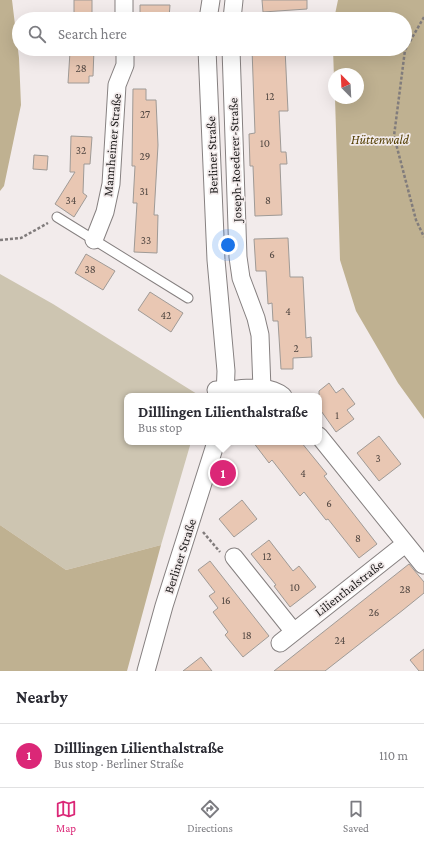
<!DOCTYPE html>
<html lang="en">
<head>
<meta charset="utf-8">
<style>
	body { margin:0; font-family:"Crimson Pro",serif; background:#f7f7f7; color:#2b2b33 }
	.compass { position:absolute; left:328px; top:68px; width:36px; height:36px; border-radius:50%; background:#fff; box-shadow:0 4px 16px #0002; rotate:336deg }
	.you { position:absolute; left:228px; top:245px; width:14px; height:14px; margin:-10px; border:3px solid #fff; border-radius:50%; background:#1a73e8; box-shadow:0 0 0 6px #1a73e833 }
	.badge { display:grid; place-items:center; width:26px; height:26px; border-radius:50%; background:#db2777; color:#fff; font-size:13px; font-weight:700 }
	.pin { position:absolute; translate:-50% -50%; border:2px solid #fff; box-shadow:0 1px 4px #0006 }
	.popup { position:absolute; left:124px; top:393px; width:198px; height:52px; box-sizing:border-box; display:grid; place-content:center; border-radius:8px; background:#fff; filter:drop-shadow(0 1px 3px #0005); font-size:13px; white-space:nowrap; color:#7c7c81 }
	.popup b { font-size:15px; color:#2b2b33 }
	.popup::after { content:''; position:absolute; left:50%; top:100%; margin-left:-8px; border:8px solid transparent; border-top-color:#fff }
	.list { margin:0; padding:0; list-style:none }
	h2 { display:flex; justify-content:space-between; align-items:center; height:52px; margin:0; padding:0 16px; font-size:17px }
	h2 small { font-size:13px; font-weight:400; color:#7c7c81 }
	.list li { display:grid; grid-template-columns:26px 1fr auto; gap:12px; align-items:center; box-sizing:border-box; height:64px; padding:0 16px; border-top:1px solid #e1e1e2 }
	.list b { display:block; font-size:15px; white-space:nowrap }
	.list p { margin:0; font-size:13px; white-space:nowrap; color:#7c7c81 }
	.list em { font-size:13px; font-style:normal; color:#7c7c81 }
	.icon { flex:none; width:22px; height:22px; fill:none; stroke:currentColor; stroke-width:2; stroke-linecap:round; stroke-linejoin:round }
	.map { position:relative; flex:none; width:424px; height:671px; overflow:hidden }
	.search { position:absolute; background:#fff; box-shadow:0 4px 16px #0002; left:12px; right:12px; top:12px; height:44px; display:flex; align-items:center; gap:10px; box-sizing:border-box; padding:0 14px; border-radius:22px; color:#7c7c81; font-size:15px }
	.sheet { height:116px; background:#fff }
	nav { display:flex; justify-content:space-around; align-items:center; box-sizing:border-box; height:56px; border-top:1px solid #e1e1e2; background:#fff; font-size:11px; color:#7c7c81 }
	nav a { display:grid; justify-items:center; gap:2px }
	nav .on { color:#db2777 }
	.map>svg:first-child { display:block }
	.green { fill:#cdc5b1 }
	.forest { fill:#bfb191 }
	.building { fill:#e9c7b3; stroke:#9f9a96 }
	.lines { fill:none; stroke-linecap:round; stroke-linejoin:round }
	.service-casing { stroke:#868080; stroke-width:11 }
	.minor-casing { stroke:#868080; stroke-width:19 }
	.path { stroke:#817c7c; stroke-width:2.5; stroke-dasharray:3 2; stroke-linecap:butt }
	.service { stroke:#fff; stroke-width:9 }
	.minor { stroke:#fff; stroke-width:17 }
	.labels { text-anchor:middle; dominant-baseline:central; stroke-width:3.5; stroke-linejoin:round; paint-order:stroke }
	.number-label { font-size:11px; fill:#504641 }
	.park-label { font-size:13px; font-style:italic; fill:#523d00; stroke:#f2ebeb }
	.street-label { font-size:13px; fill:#1d1b1b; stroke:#f2ebeb }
</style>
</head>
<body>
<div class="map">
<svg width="424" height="671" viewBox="0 0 424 671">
	<rect width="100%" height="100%" fill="#f2ebeb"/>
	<path class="green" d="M0,274L53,304L197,394L198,396H127V442H191L161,545L66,570L0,525Z"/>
	<path class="forest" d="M0,0H12L19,58L21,105L4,186L0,191Z
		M338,0H424V419L398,383L356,311L340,260L335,98H358V74H334V78L333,49H405V19H334Z
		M0,525L66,570L161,545L127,671H0Z"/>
	<path class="building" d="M74,0H92V19H74Z
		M262,0H307V9L263,12Z
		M140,5H170L169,18L140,19Z
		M76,49H94L93,76H89V83H68L70,52H76Z
		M252,49H285L288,111H279L281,152H286L287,164H280L282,215L255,216L253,166H250L249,134L255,133Z
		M133,89H146V100H156L158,145L154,215H158L157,253L134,252L137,203H133L135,166H132Z
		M71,136L92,137L90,164H84L83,193L87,196L74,217L55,204L75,172H70Z
		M34,155L48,156L47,170L33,169Z
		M288,238L290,277H303L306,338L311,337L312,357L293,358V369H281L278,321H273L272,303L268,304L266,271H256L254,239Z
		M86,254L115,271L103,290L75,273Z
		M150,292L183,313L171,332L138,310Z
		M329,383L336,393L343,388L355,404L347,410L354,419L336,432L319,408V391Z
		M379,436L401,464L379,481L357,453Z
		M253,442H301L327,474L324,476L377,544L359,558L328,519L326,520L304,492L300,496L272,460L269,463Z
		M242,500L257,519L234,537L219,519Z
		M269,540L293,571L299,566L316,587L290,607L274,586L276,585L251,554Z
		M210,561L269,636L243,657L225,635L228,632L213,612L218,608L209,596L215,592L198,570Z
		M409,564L424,582V593L403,610L325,671H274Z
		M424,649V671H419L410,660Z
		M201,657L212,671H183Z"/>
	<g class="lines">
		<g class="service-casing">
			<path id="service" d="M57,217L188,298"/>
		</g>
		<g class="minor-casing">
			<path id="minor" d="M124,0V19
				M208,19L211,0
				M232,19L234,0
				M207,49L216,260L226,371L225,396
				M231,49L238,257L241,278L256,318L260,335L262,389
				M94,240L105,212L111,184L117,85L125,65V49
				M216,390C237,391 265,382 283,396
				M319,436L423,565
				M234,557L294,632
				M280,643L405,544
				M146,671L164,606L216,442"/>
		</g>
		<path class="path" d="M424,17L405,50L394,136L416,220L424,237
			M0,240L21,238L48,223
			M203,532L220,552"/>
		<use href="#service" class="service"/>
		<use href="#minor" class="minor"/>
	</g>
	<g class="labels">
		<g class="number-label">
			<text x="81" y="68">28</text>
			<text x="270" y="96">12</text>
			<text x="145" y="114">27</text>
			<text x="265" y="143">10</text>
			<text x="81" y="150">32</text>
			<text x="145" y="156">29</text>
			<text x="144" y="191">31</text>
			<text x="71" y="200">34</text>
			<text x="268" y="200">8</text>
			<text x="146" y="240">33</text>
			<text x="272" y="254">6</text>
			<text x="90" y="269">38</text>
			<text x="288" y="311">4</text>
			<text x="166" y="315">42</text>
			<text x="296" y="348">2</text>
			<text x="337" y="415">1</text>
			<text x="378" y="458">3</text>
			<text x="303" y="473">4</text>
			<text x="329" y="503">6</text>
			<text x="358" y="538">8</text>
			<text x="267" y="556">12</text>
			<text x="295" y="587">10</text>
			<text x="405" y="589">28</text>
			<text x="226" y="600">16</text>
			<text x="374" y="612">26</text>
			<text x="247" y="635">18</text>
			<text x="340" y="640">24</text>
		</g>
		<g class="park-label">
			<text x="380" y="139">Hüttenwald</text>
		</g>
		<g class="street-label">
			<text transform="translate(112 145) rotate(-85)">Mannheimer Straße</text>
			<text transform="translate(212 155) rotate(-92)">Berliner Straße</text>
			<text transform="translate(235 160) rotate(-92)">Joseph-Roederer-Straße</text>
			<text transform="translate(180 556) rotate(-72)">Berliner Straße</text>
			<text transform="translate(349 588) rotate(-38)">Lilienthalstraße</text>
		</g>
	</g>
</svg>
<svg class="compass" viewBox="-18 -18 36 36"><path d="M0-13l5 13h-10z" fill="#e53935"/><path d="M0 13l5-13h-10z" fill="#7c7c81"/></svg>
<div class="you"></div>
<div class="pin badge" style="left:223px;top:473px">1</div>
<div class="popup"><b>Dilllingen Lilienthalstraße</b>Bus stop</div>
<div class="search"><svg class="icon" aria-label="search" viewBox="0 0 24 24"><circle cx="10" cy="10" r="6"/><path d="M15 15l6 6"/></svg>Search here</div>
</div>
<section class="sheet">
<h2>Nearby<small></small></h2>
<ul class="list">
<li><span class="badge">1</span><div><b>Dilllingen Lilienthalstraße</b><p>Bus stop · Berliner Straße</p></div><em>110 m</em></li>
</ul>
</section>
<nav>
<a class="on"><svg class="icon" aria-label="map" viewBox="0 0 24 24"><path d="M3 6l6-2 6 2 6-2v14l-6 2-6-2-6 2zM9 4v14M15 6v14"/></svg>Map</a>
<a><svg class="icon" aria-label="directions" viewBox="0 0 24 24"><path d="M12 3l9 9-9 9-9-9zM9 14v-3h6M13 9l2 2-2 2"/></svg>Directions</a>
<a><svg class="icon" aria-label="saved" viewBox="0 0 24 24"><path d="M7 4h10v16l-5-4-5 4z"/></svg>Saved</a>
</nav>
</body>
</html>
